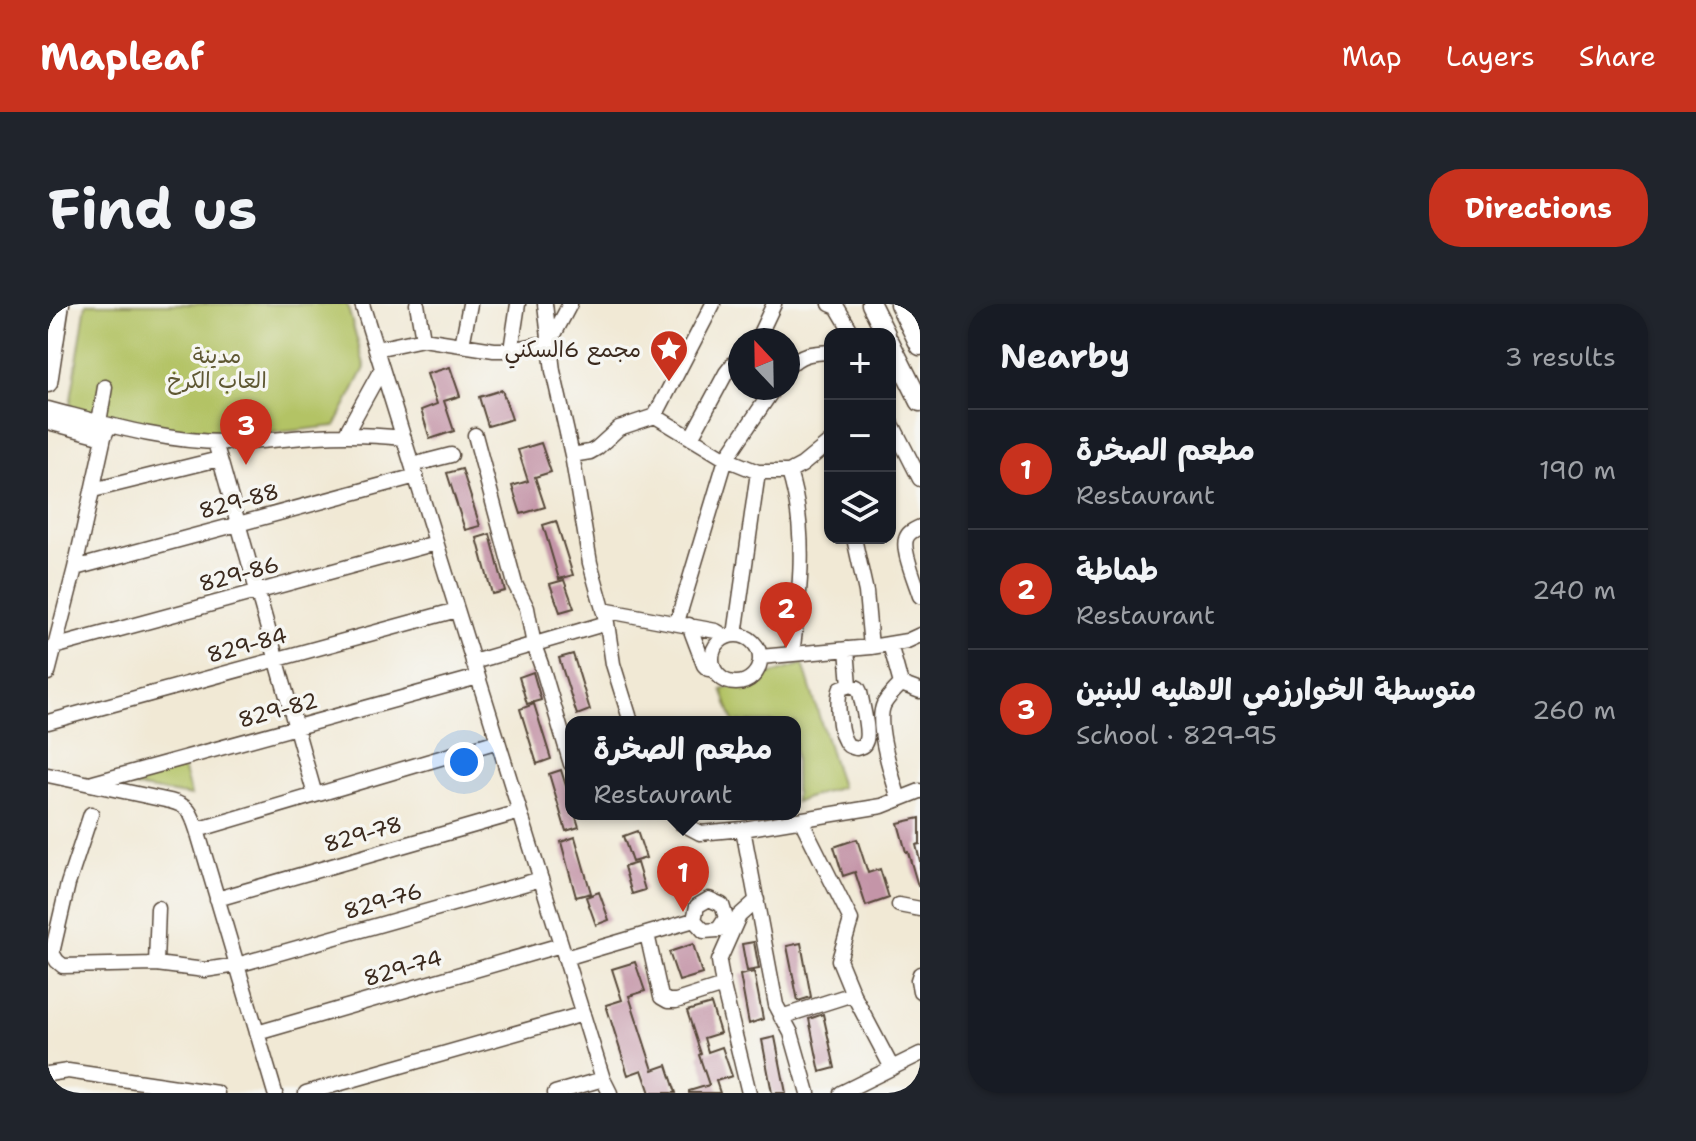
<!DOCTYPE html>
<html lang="en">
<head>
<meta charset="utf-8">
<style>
	body { margin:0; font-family:"Shantell Sans","Playpen Sans Arabic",sans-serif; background:#20242c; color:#f1f3f6 }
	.controls { position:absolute; right:24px; top:24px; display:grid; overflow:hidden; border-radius:16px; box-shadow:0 2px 6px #0004 }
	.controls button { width:72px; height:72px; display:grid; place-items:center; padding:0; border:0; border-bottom:2px solid #363941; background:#171b24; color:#f1f3f6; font:40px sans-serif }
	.compass { position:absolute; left:680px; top:24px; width:72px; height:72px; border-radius:50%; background:#171b24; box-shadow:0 2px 6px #0004; rotate:338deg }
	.you { position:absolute; left:416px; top:458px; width:28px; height:28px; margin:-20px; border:6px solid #fff; border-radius:50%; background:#1a73e8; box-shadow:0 0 0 12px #1a73e833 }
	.badge { display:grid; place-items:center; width:52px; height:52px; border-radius:50%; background:#c8321e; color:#fff; font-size:26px; font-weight:700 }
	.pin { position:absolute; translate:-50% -66px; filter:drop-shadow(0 2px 4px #0008) }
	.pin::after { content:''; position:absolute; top:42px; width:28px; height:24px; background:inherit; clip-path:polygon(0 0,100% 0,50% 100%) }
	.popup { position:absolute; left:517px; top:412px; width:236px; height:104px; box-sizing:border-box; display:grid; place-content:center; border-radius:16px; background:#171b24; filter:drop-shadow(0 2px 6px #0005); font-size:26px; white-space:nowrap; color:#9ea1a6 }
	.popup b { font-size:30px; color:#f1f3f6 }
	.popup::after { content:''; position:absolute; left:50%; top:100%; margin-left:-16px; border:16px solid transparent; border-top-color:#171b24 }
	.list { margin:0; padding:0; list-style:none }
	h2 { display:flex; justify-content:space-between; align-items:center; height:104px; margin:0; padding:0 32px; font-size:34px }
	h2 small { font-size:26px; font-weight:400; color:#9ea1a6 }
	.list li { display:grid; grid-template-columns:52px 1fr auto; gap:24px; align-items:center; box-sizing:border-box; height:120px; padding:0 32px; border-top:2px solid #363941 }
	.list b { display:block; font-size:30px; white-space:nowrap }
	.list p { margin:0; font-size:26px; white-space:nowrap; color:#9ea1a6 }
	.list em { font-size:26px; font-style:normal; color:#9ea1a6 }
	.icon { flex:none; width:44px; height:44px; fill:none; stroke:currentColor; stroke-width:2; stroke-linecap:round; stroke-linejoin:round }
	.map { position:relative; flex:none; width:872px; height:789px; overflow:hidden; border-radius:32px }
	header { display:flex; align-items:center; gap:48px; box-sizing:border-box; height:112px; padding:0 40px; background:#c8321e; color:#fff }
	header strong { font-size:38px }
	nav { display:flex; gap:44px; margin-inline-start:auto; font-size:28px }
	.intro { display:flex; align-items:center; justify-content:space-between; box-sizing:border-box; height:192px; padding:0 48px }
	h1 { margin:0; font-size:56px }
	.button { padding:20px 36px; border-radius:32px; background:#c8321e; color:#fff; font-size:28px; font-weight:700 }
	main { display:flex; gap:48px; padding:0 48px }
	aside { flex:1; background:#171b24; border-radius:32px; box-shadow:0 2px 6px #0004 }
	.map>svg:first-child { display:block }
	.green { fill:#b3c365; stroke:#777642; stroke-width:2 }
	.building { fill:#c495a8 }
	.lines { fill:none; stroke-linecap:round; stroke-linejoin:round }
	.minor-casing { stroke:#564739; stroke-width:17 }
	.major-casing { stroke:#564739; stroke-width:21 }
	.minor { stroke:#fff; stroke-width:14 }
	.major { stroke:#fff; stroke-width:18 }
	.labels { text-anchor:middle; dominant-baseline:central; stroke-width:7; stroke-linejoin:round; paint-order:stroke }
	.poi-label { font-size:22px; fill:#3b2a1e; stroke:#f6f6f2; text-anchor:end }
	.park-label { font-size:22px; fill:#5f5833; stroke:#f6f6f2 }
	.street-label { font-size:22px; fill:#3b2a1e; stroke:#f6f6f2 }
</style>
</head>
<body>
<header>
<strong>Mapleaf</strong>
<nav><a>Map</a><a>Layers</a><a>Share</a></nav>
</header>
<div class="intro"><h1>Find us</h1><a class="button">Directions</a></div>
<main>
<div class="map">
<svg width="872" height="789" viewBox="0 0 872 789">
	<rect width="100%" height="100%" fill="#f6f6f2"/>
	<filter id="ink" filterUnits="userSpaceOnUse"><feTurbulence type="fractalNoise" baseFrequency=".0125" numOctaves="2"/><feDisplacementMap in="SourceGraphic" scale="16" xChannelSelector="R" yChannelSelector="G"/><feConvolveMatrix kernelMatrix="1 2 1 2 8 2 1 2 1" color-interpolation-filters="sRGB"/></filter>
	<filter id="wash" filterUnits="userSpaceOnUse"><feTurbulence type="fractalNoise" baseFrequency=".006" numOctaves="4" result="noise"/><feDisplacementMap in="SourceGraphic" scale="32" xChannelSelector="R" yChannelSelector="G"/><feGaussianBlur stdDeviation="1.8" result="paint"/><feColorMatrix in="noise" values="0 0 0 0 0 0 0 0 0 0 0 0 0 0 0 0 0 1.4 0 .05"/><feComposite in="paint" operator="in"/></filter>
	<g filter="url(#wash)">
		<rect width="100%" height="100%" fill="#f1e9d5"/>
		<path class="green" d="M38,0H299L317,64L287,122C257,125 225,130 194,130C136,130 78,117 22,102Z
			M755,360L793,483L747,498V418H686L674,386Z
			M135,463L143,492L75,481L78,477Z"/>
		<g id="blocks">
			<path class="building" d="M402,63L412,92L396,97L406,127L382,135L373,106L389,100L379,70Z
				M454,86L464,115L440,122L431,93Z
				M493,139L503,168L487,173L497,203L473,210L464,182L480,177L470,146Z
				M414,165L432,222L417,226L399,169Z
				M508,217L525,271L511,275L495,221Z
				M442,230L457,287L444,290L429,234Z
				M516,276L526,304L512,308L502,280Z
				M525,350L542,406L529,411L511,354Z
				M485,368L493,396L479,400L471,373Z
				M486,400L503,455L489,460L472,405Z
				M513,466L523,498V510H527L531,523L518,527L501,470Z
				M872,514V540L868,541L872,557V581L870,582L860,548H858L850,519Z
				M589,527L598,554L584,558L575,532Z
				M527,533L543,589L528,593L513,538Z
				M809,535L820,569L832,565L841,594L818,602L807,568L795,572L786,543Z
				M589,559L597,586L584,590L576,563Z
				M551,588L561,616L548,621L538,593Z
				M706,638L711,665L699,667L694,640Z
				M753,639L763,693L750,697L739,642Z
				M645,640L654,670L631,677L621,648Z
				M587,658L597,687L581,692L605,766L619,761L628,789H602L594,766L580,771L558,701L574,696L564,665Z
				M706,668L715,715L701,720L692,671Z
				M663,700L672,729L656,734L660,748L674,743L684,772L668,777L672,789H641V787L661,781L651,751L653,750L639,707Z
				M775,710L787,764L772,768L761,715Z
				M727,733L738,789H724L714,736Z"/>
		</g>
	</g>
	<g filter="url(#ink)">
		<use href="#blocks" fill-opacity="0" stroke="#564739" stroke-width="2"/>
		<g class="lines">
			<g class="minor-casing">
				<path id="minor" d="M314,0L555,775L562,789
					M369,0L375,35
					M497,0L505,67L524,151L542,259L559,319L565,360L583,418
					M782,0L789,3L805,30
					M709,36L726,0
					M414,41L422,0
					M328,45L375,35L446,46H463L502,38L522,0
					M463,46L470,0
					M740,63C753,49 764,49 782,48
					M0,105C58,120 116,138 176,138C207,139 238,134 269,132C298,130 327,131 356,134
					M607,112L678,155L710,168H741L754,161L782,138
					M842,116L872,175
					M0,118L56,133
					M51,118L57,83
					M297,131L334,64
					M427,131L467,280L479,304L486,341L495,366L523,460
					M643,134L678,69L685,60L692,56
					M167,138L267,491
					M524,151L542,148L549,144L571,124L607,112L665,0
					M364,161L403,151
					M741,168C760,227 752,290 744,350
					M45,186L171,155
					M872,223C866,226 860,228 858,235C854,247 868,279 872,292
					M806,234L818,288L823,343
					M27,264L368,172
					M555,306L668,327L678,333
					M629,318L678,155L726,84
					M641,321L656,361L660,365H666
					M687,331L710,168
					M664 355a24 24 0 1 1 48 0a24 24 0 1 1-48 0Z
					M842,340L853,380C847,386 840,393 836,400C826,419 845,475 851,495
					M6,343L388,239
					M799,345L802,381
					M712,353L823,343L859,337L872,331
					M425,358L559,319
					M0,369L27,264L56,133L61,121
					M853,380L872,387
					M802,381L810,384L812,388C814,400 821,426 818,436C816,443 813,442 808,444C802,442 800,443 797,437C791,427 788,394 793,384Z
					M0,418L409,306
					M0,471L122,497C141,502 143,508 149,526L227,789
					M45,479L430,373
					M43,510L20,580L4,649L9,657L15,662L108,660L157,666L189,661L493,575
					M626,510L633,519L652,529L695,525L834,502L872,487
					M753,516L803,616L791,656L805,690L844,764
					M695,525L728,701L743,729L760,789
					M149,526L450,437
					M169,595L472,508
					M661,595L674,601L678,614L670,626L656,627L646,616L649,602Z
					M851,601L872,605
					M599,630L613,693L620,697H628L675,682
					M517,654L646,616
					M108,660L110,604
					M872,670L870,676L872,687
					M733,713L805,690
					M209,729L513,641
					M0,770L20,767L169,789
					M258,789L535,710
					M507,789L555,775
					M701,789L675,682L671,657L691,612L709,596
					M793,789L872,750"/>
			</g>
			<g class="major-casing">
				<path id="major" d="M823,0L838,30
					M851,0L872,42
					M842,38L872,98
					M0,79L12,0"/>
			</g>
			<use href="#minor" class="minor"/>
			<use href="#major" class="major"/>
		</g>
	</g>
	<defs>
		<g id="sight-pin" transform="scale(2)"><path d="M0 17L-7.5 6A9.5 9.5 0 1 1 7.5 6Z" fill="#c8321e" stroke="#f6f6f2"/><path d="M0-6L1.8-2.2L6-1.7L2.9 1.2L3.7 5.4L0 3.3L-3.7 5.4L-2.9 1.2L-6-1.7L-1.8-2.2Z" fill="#fff"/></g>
	</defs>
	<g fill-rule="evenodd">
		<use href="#sight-pin" x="621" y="45"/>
	</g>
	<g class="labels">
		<g class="poi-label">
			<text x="593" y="45">مجمع 6السكني</text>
		</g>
		<g class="park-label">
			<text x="169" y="51">مدينة<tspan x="169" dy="25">العاب الكرخ</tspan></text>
		</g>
		<g class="street-label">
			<text transform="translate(191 197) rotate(-15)">829-88</text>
			<text transform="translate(191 270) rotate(-15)">829-86</text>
			<text transform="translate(199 341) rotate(-15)">829-84</text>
			<text transform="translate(230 406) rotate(-15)">829-82</text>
			<text transform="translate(315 530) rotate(-16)">829-78</text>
			<text transform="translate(335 597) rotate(-16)">829-76</text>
			<text transform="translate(355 664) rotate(-16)">829-74</text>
		</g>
	</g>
</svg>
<div class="controls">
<button>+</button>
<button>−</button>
<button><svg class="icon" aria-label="layers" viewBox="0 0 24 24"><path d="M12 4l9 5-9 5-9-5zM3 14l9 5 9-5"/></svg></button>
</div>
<svg class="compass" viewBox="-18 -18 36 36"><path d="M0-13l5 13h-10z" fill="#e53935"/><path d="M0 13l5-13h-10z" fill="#9ea1a6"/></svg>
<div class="you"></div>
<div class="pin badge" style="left:635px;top:608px">1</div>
<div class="popup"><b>مطعم الصخرة</b>Restaurant</div>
<div class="pin badge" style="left:738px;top:344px">2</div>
<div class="pin badge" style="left:198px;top:161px">3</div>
</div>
<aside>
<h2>Nearby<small>3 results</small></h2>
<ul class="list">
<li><span class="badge">1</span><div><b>مطعم الصخرة</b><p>Restaurant</p></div><em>190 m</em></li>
<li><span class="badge">2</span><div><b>طماطة</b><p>Restaurant</p></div><em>240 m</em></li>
<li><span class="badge">3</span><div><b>متوسطة الخوارزمي الاهليه للبنين</b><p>School · 829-95</p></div><em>260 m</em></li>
</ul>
</aside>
</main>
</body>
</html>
